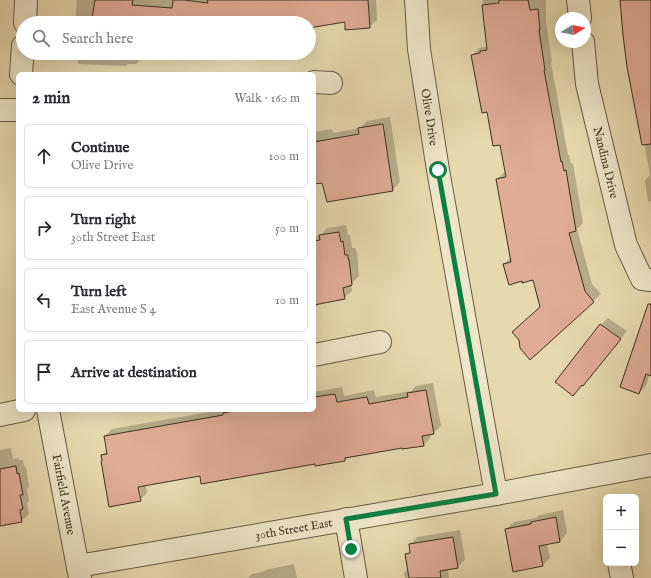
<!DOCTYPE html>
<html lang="en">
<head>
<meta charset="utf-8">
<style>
	body { margin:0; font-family:"IM FELL English",serif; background:#f7f7f7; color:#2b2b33 }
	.controls { position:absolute; right:12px; bottom:12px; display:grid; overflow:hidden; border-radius:6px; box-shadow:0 4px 16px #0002 }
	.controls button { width:36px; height:36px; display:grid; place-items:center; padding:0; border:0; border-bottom:1px solid #e1e1e2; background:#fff; color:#2b2b33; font:20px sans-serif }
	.compass { position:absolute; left:555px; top:12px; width:36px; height:36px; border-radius:50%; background:#fff; box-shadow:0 4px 16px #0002; rotate:80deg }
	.stop { position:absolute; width:12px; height:12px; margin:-9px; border:3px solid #0b8043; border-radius:50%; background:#fff }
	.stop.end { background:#0b8043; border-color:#fff; box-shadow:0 1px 4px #0008 }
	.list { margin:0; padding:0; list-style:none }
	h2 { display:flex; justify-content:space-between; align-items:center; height:52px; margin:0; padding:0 16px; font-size:17px }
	h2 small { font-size:13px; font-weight:400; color:#7c7c81 }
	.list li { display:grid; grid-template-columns:26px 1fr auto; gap:12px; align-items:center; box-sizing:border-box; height:64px; margin:0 8px 8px; padding:0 8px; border:1px solid #e1e1e2; border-radius:6px }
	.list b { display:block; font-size:15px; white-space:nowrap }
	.list p { margin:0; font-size:13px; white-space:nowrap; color:#7c7c81 }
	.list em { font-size:13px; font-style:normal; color:#7c7c81 }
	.icon { flex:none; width:22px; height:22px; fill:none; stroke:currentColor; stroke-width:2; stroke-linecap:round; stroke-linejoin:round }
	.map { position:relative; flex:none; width:651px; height:578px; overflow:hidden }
	.search { position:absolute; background:#fff; box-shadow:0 4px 16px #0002; left:16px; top:16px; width:300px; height:44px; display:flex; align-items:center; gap:10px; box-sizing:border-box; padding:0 14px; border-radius:22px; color:#7c7c81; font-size:15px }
	.panel { position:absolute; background:#fff; box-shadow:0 4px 16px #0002; left:16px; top:72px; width:300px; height:340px; border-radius:6px }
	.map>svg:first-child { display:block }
	.shadow { fill:#0003; fill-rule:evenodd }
	.building { fill:#e0ac95; stroke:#3c3021 }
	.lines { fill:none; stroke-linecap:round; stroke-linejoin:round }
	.minor-casing { stroke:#675a44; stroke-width:24 }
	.minor { stroke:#efe6ca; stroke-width:22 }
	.route { stroke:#0b8043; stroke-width:5 }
	.labels { text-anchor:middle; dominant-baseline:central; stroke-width:3.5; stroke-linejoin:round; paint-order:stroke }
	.street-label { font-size:12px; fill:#3c3021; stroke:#efe6ca }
</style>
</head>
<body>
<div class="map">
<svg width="651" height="578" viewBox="0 0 651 578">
	<rect width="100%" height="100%" fill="#e7d9ae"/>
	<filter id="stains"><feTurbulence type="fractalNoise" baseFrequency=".005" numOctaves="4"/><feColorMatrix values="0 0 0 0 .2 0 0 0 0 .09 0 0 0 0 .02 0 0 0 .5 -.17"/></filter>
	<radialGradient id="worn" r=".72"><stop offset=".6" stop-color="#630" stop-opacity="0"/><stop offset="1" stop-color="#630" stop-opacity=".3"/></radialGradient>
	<path class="shadow" d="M77,0H376L377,20L369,27L346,20L309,27V23H75Z
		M483,0H546V22L552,62L551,63L568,155H569L571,164L573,163L583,223L577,229L592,284L601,294L530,358L541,306L534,279L504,264L511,257L497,179L506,171L501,144L488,111L472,55L479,48L485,47L488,45Z
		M621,0H651V201L648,202L645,180L650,175L639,115L629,67L621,8Z
		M78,53H143V57L136,64H128L126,66L78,64Z
		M167,53H182L181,54Z
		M390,117L400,182L393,190L328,201L323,181L314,183V132L332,129L333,133L360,128L367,121Z
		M346,225L348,235H350L352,248H355L357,252L359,276L351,284L352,291L344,298L321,302L314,309V236L321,235L327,228Z
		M608,318L627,331L590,377L573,395L557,382L601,325Z
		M651,324V371L646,386L639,393Z
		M433,383L441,426L433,433L430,434L431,437L424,445L403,447L348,456L345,460L201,475L146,485L147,493L140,500L103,461L102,455L107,450L105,436L112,429L220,410H314V392L342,387L344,396L374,390L376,397L411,391L416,386ZM138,482L141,496H139L136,483Z
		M11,448L13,459L19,458V460H23L24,467H26L29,487L27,489L29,501L27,503L29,514L21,521L0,525V450Z
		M563,510L567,533L560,541L547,543L550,558L542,566L506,529L514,522L536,518L539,515Z
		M460,530L465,559L458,567L448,569L449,578H405L404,573L408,569L406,555L411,550L410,545L417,537Z
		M294,564L297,578H248L252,574L263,572L265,570Z"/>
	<path class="building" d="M95,0H133L132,5L172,8L173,0H184L208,3L207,0H368L370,28L345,30V22L309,28V23H252V20L237,23H135L92,18Z
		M499,0H528L530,10L538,9L540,30H539L545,70H544L561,162L562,161L564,171L566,170L576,231L569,233L585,291L594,302L530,360L520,348L519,340L512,332L540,307L533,280L522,283V281L509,285L503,264L511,262L496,179L506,177L500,145L493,146L487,112L482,113L471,55L480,53V51L487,50L482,5L499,3Z
		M620,0H651V144L642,145L627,67L623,35Z
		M383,124L393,191L327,202L322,183L314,184V142L359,134L358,128Z
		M339,232L341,242L343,241L345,255H348V259H349L352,285L343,288L345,299L314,305V241L320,240L319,235Z
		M648,304H651V376L646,374L639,394L620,387Z
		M600,324L621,339L583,386L582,385L573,396L555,382Z
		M426,390L434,434L422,436L424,446L402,449V448L345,458V461L315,466V464L201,484L200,476L138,487L141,501L109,507L101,461H102L101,455L107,454L104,436L223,415V413L240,410H314V397L335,394L337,402L367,397L369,404L408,397L407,393Z
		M16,466L17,474L19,473L23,495H20L23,509L20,510L22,522L0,526V469Z
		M556,517L560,542L539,546L543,566L513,572L505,529L531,524V522Z
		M453,537L458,568L440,571L441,578H409L405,554L410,553L409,544Z"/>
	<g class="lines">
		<g class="minor-casing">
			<g id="minor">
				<path id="s1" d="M416,0L419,49L438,170L496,494"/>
				<path d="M578,0L580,18"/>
				<path d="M25,23L26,0"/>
				<path id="s2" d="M583,42L587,84L626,245L642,279L651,280"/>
				<path d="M21,74L23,46"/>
				<path d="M314,82L331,83"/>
				<path d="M0,110H18"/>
				<path d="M314,355L380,342"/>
				<path id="s3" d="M48,410L80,578"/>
				<path d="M0,415L24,410"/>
				<path d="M346,519L356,578"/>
				<path d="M619,563L622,578"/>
				<path id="s4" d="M78,566L496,494L651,465"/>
			</g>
		</g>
		<use href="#minor" class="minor"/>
	</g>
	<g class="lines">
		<path class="route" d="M351,549L346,519L496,494L438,170"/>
	</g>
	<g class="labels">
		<g class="street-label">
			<text stroke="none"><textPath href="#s1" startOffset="118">Olive Drive</textPath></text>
			<text stroke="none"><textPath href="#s2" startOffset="123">Nandina Drive</textPath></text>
			<text stroke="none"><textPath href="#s3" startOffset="86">Fairfield Avenue</textPath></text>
			<text stroke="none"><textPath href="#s4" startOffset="219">30th Street East</textPath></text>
		</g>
	</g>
	<rect width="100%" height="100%" filter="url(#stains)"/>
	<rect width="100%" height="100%" fill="url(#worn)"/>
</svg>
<div class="controls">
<button>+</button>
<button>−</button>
</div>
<svg class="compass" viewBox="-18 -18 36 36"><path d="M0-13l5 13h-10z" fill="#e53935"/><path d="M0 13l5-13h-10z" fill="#7c7c81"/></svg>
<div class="stop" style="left:438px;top:170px"></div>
<div class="stop end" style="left:351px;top:549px"></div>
<div class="search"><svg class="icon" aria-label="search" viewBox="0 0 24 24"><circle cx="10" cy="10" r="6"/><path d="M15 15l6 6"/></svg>Search here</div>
<section class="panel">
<h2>2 min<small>Walk · 160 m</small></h2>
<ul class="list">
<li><svg class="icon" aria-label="ahead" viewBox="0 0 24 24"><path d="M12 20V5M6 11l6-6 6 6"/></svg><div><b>Continue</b><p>Olive Drive</p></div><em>100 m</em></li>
<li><svg class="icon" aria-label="right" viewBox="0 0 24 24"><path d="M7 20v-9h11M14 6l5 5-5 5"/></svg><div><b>Turn right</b><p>30th Street East</p></div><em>50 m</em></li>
<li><svg class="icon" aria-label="left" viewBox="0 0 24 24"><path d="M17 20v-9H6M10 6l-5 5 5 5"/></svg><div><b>Turn left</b><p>East Avenue S 4</p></div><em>10 m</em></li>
<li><svg class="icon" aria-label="arrive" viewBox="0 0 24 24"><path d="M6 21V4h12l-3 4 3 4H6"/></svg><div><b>Arrive at destination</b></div></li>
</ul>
</section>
</div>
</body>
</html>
